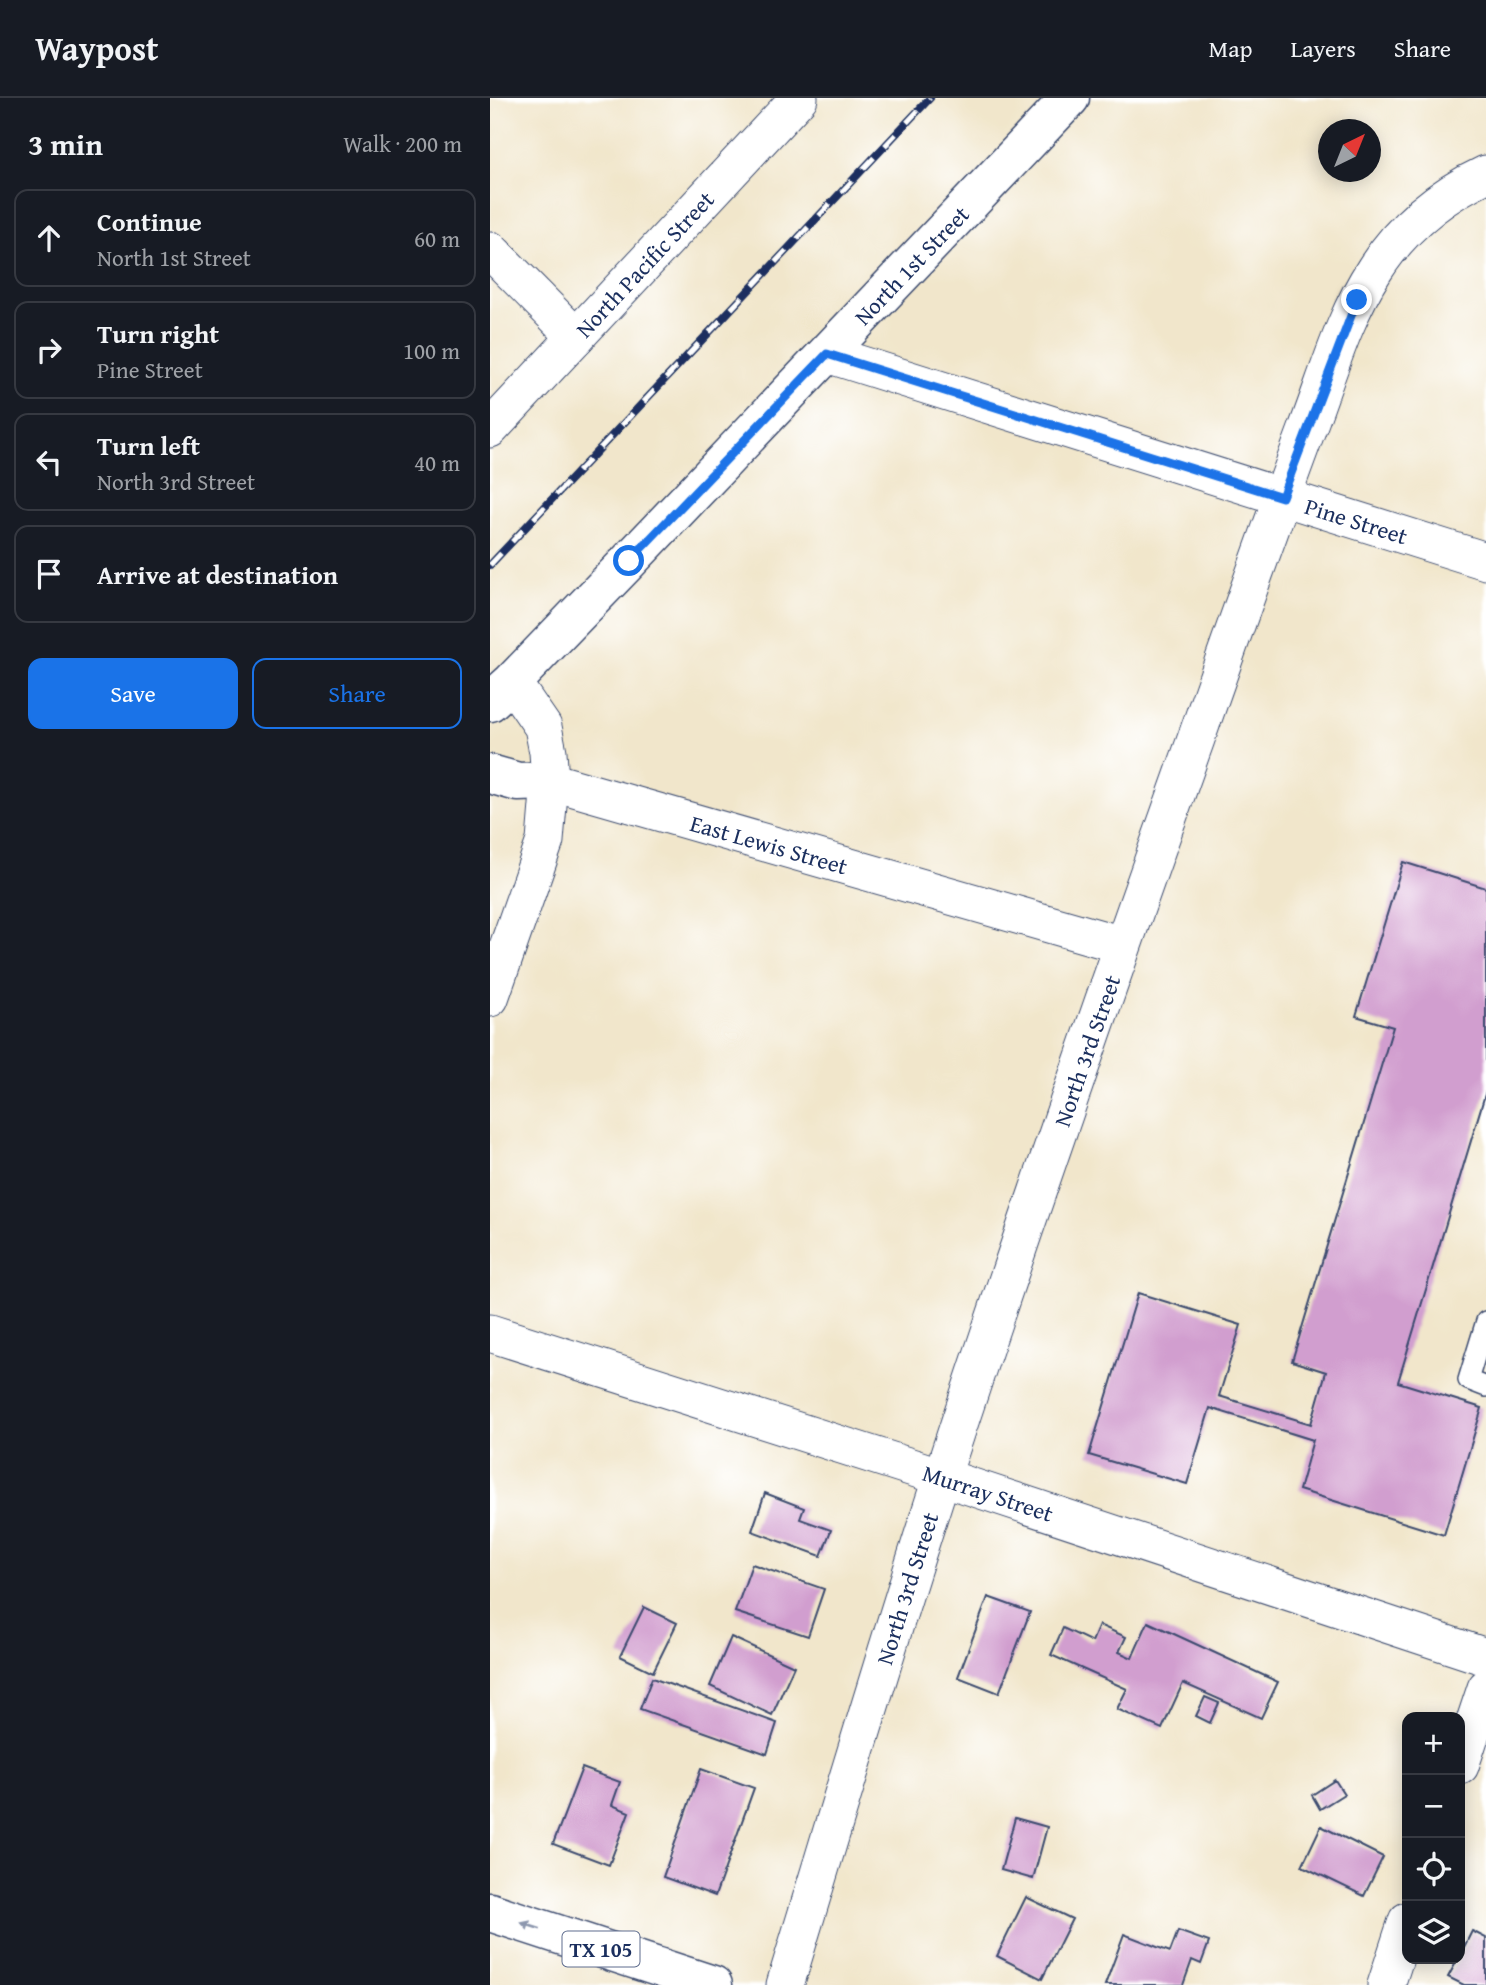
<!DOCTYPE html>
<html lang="en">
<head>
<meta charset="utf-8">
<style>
	body { margin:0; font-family:"Gentium Book Plus",serif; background:#242831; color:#f1f3f6 }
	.controls { position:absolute; right:21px; bottom:21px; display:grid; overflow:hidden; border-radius:14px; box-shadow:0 4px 18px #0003 }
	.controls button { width:63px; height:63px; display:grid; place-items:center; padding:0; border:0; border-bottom:2px solid #363941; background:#171b24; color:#f1f3f6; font:35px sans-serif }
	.compass { position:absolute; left:828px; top:21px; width:63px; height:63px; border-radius:50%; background:#171b24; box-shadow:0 4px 18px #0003; rotate:43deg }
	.stop { position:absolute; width:21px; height:21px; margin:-16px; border:5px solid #1a73e8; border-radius:50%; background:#fff }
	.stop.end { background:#1a73e8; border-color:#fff; box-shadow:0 2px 7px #0008 }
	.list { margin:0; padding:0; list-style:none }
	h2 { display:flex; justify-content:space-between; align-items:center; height:91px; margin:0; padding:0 28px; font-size:30px }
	h2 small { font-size:23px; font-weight:400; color:#9ea1a6 }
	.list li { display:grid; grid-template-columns:46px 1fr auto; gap:21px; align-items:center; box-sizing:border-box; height:98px; margin:0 14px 14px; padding:0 14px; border:2px solid #363941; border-radius:14px }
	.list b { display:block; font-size:26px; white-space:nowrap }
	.list p { margin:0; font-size:23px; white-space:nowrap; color:#9ea1a6 }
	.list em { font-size:23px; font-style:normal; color:#9ea1a6 }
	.actions { display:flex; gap:14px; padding:21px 28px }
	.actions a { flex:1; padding:16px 0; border:2px solid #1a73e8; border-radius:14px; text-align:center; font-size:24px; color:#1a73e8 }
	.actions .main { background:#1a73e8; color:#fff }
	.icon { flex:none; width:38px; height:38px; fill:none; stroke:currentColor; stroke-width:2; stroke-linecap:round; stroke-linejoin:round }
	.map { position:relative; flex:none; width:996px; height:1887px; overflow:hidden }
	header { display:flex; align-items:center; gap:42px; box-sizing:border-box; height:98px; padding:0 35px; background:#171b24; border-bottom:2px solid #363941 }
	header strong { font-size:33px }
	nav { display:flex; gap:38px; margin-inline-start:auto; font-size:24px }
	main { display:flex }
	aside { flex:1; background:#171b24 }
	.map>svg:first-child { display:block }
	.building { fill:#d19ecf }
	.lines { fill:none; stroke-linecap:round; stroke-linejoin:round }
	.service-casing { stroke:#3b4a6e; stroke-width:22 }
	.minor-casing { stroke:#3b4a6e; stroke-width:39 }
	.tertiary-casing { stroke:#3b4a6e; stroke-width:41 }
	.primary-casing { stroke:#3b4a6e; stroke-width:41 }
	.service { stroke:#fff; stroke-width:19 }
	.minor { stroke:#fff; stroke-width:37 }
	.tertiary { stroke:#fff; stroke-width:38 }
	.primary { stroke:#fff; stroke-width:38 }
	.rail-casing { stroke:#1b2f5e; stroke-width:8 }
	.rail { stroke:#fff; stroke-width:5; stroke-dasharray:16; stroke-linecap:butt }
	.oneway { fill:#8d97ae }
	.route { stroke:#1a73e8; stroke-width:9 }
	.labels { text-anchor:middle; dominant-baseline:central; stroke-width:5; stroke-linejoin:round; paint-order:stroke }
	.shield { fill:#fff; stroke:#5f6d8e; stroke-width:2 }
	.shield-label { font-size:21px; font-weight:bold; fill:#1b2f5e }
	.street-label { font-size:23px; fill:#1b2f5e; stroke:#fff }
</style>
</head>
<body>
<header>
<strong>Waypost</strong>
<nav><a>Map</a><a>Layers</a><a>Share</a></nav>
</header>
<main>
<aside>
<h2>3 min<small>Walk · 200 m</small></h2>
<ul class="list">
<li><svg class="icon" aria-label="ahead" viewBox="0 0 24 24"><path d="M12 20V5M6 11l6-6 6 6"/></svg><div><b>Continue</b><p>North 1st Street</p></div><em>60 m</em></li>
<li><svg class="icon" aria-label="right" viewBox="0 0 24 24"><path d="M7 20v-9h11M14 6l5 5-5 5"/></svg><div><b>Turn right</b><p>Pine Street</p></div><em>100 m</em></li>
<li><svg class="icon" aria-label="left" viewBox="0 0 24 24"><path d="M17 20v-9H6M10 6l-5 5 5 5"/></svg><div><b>Turn left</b><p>North 3rd Street</p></div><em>40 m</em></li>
<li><svg class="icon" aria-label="arrive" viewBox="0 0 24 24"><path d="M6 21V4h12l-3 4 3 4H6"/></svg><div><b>Arrive at destination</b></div></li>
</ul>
<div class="actions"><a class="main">Save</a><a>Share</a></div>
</aside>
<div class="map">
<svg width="996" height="1887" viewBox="0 0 996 1887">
	<rect width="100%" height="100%" fill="#fff"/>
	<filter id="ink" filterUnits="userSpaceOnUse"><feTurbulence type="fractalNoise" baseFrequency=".0143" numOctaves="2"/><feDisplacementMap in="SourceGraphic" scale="14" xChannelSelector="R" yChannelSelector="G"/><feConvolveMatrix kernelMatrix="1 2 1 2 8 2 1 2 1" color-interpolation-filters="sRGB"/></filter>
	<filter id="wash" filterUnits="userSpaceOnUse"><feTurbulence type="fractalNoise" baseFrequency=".00686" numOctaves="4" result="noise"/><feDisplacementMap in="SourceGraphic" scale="28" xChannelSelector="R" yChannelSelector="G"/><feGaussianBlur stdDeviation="1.57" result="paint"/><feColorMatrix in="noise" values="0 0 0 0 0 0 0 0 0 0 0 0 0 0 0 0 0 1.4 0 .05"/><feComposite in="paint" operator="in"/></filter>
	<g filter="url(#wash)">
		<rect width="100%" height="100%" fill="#f1e6cb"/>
		<g id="blocks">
			<path class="building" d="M913,764L996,790V993L908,1284L992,1310L954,1437L809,1392L823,1342L720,1310L697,1386L599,1357L648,1195L751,1227L729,1298L821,1326L836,1274L802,1263L903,929L866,918Z
				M275,1395L314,1410L310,1421L341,1432L331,1458L262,1433Z
				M262,1466L334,1491L318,1538L245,1514Z
				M498,1499L540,1514L509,1595L468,1579Z
				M154,1509L187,1525L163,1574L130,1558Z
				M658,1524L788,1584L771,1620L693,1585L672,1631L627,1611L637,1591L561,1557L573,1530L602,1544L609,1527L636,1539L629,1554L642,1560Z
				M241,1539L304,1568L282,1617L220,1588Z
				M162,1580L287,1625L277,1656L150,1611Z
				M715,1599L729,1605L720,1625L706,1618Z
				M92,1670L130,1684L122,1707L139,1714L119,1767L63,1746Z
				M211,1671L264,1690L225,1798L173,1779Z
				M845,1682L854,1696L830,1711L822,1697Z
				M525,1720L557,1729L543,1781L511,1772Z
				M831,1728L893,1759L874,1798L812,1768Z
				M536,1799L582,1821L552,1881L507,1858Z
				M688,1833L719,1844L711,1866L702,1862L693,1887H615L634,1836L680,1854Z
				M982,1833L996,1840V1887H974L958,1879L968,1861H970V1857Z"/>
		</g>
	</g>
	<g filter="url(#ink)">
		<use href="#blocks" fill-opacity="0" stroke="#3b4a6e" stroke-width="2"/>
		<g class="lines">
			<g class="service-casing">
				<path id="service" d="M996,1223L978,1282L996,1289"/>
			</g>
			<g class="minor-casing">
				<g id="minor">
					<path d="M0,152L86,239"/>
					<path id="s1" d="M337,256L996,463"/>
					<path id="s2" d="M0,331L309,0"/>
					<path id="s3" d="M60,683L632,847"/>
					<path d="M0,900L55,743L60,683L58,654L53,629L22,584"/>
					<path id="s4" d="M0,1235L452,1379L996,1559"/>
					<path d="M970,1668L996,1590"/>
					<path id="s5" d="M295,1887C347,1717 397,1547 452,1378C533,1131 619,885 706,641C742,538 778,436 816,334C837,280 853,220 885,171C912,129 951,97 996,76"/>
					<path d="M896,1887L917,1823"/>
				</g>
			</g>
			<g class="tertiary-casing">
				<g id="tertiary">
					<path id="s6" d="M0,604L22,584L139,463L580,0"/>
					<path d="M0,676L28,684L60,683"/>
				</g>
			</g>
			<g class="primary-casing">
				<path id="primary" d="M0,1814L223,1887"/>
			</g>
			<use href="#service" class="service"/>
			<use href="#minor" class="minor"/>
			<use href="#tertiary" class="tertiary"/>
			<use href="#primary" class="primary"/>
			<g class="rail-casing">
				<path id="rail" d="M0,467L440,0"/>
			</g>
			<use href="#rail" class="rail"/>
		</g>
		<defs><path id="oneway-solid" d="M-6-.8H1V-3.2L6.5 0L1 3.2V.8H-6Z" transform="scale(1.75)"/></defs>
		<use class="oneway" href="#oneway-solid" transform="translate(41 1828) rotate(-162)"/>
	</g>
	<g class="lines" filter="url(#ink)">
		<path class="route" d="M139,463L337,256L792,399L867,202"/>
	</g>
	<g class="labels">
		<rect class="shield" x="72.5" y="1833.5" width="77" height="35" rx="5"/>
		<g class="shield-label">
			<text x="111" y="1851">TX 105</text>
		</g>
		<g class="street-label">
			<text stroke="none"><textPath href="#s2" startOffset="226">North Pacific Street</textPath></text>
			<text stroke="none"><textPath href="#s6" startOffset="607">North 1st Street</textPath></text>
			<text stroke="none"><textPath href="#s1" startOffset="555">Pine Street</textPath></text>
			<text stroke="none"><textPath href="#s3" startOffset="228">East Lewis Street</textPath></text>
			<text stroke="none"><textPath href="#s5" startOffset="982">North 3rd Street</textPath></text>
			<text stroke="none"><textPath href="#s4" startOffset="523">Murray Street</textPath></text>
			<text stroke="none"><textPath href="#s5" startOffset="415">North 3rd Street</textPath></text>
		</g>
	</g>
</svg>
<div class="controls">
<button>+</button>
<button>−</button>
<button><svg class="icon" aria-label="locate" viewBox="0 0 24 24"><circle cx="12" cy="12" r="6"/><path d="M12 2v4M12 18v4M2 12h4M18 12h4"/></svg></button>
<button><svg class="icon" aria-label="layers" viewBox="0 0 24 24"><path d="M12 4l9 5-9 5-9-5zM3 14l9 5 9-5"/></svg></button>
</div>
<svg class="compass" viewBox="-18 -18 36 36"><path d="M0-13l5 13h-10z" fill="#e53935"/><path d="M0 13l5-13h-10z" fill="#9ea1a6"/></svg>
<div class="stop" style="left:139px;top:463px"></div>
<div class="stop end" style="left:867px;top:202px"></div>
</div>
</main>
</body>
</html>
